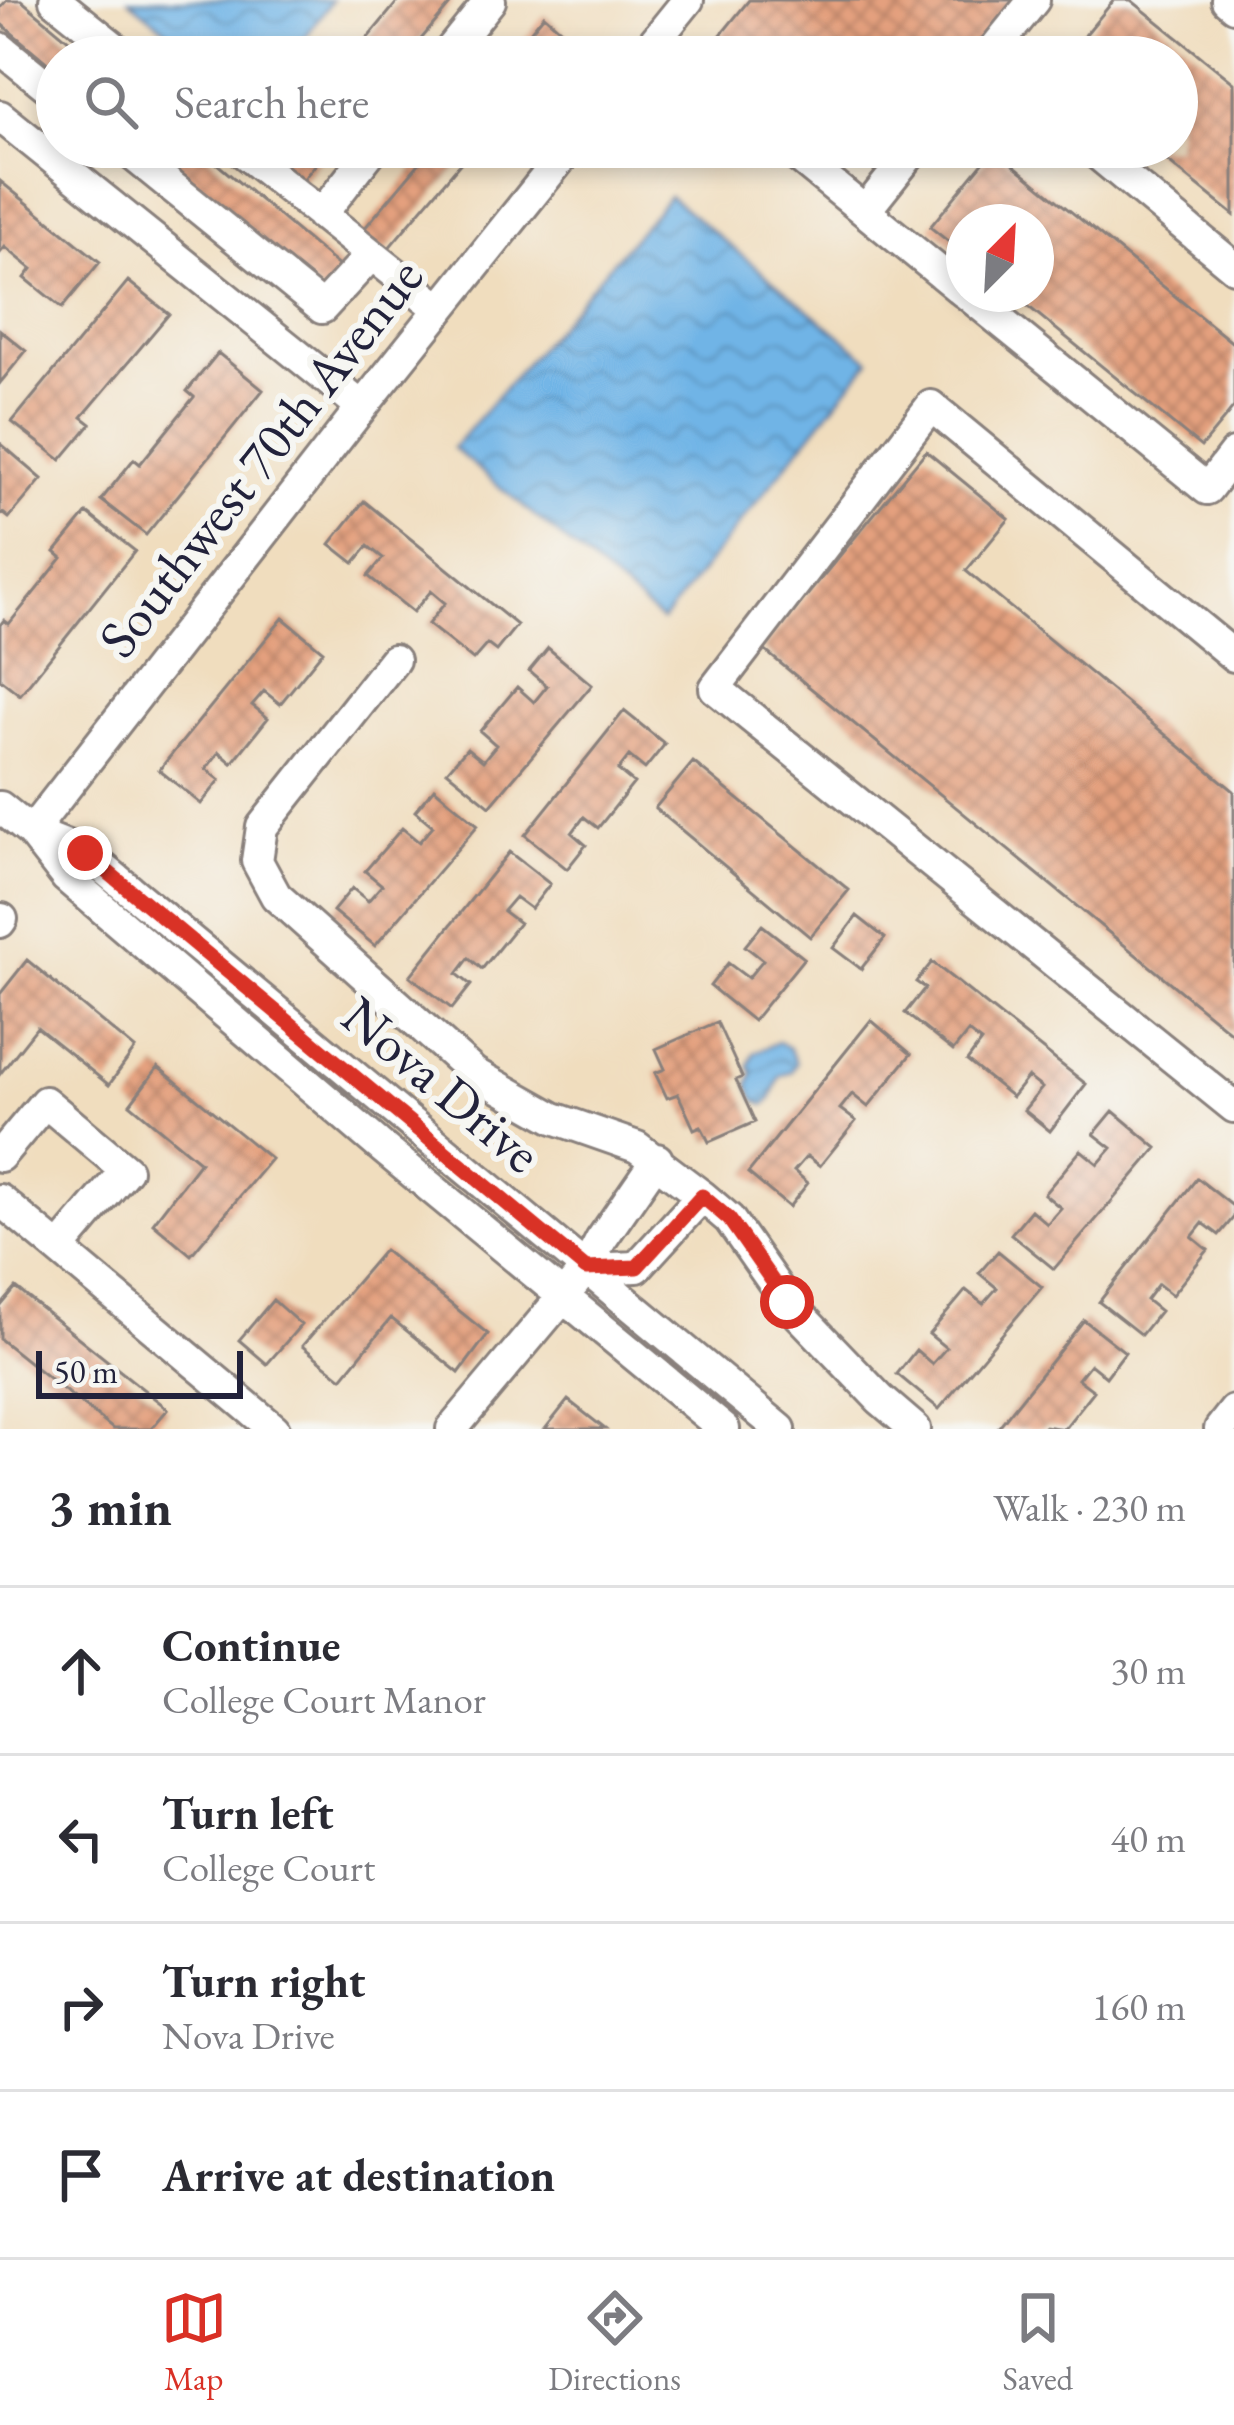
<!DOCTYPE html>
<html lang="en">
<head>
<meta charset="utf-8">
<style>
	body { margin:0; font-family:"EB Garamond",serif; background:#f2f2f3; color:#2b2b33 }
	.compass { position:absolute; left:946px; top:204px; width:108px; height:108px; border-radius:50%; background:#fff; box-shadow:0 6px 18px #0003; rotate:24deg }
	.scale { position:absolute; left:36px; bottom:30px; width:207px; box-sizing:border-box; padding-left:12px; border:6px solid #22223b; border-top:0; font-size:33px; line-height:42px; white-space:nowrap; color:#22223b; -webkit-text-stroke:9px #f6f6f2; paint-order:stroke }
	.stop { position:absolute; width:36px; height:36px; margin:-27px; border:9px solid #d93025; border-radius:50%; background:#fff }
	.stop.end { background:#d93025; border-color:#fff; box-shadow:0 3px 12px #0008 }
	.list { margin:0; padding:0; list-style:none }
	h2 { display:flex; justify-content:space-between; align-items:center; height:156px; margin:0; padding:0 48px; font-size:51px }
	h2 small { font-size:39px; font-weight:400; color:#7c7c81 }
	.list li { display:grid; grid-template-columns:78px 1fr auto; gap:36px; align-items:center; box-sizing:border-box; height:168px; padding:0 48px; border-top:3px solid #e1e1e2 }
	.list b { display:block; font-size:45px; white-space:nowrap }
	.list p { margin:0; font-size:39px; white-space:nowrap; color:#7c7c81 }
	.list em { font-size:39px; font-style:normal; color:#7c7c81 }
	.icon { flex:none; width:66px; height:66px; fill:none; stroke:currentColor; stroke-width:2; stroke-linecap:round; stroke-linejoin:round }
	.map { position:relative; flex:none; width:1234px; height:1429px; overflow:hidden }
	.search { position:absolute; background:#fff; box-shadow:0 6px 18px #0003; left:36px; right:36px; top:36px; height:132px; display:flex; align-items:center; gap:30px; box-sizing:border-box; padding:0 42px; border-radius:66px; color:#7c7c81; font-size:45px }
	.sheet { height:828px; background:#fff }
	nav { display:flex; justify-content:space-around; align-items:center; box-sizing:border-box; height:168px; border-top:3px solid #e1e1e2; background:#fff; font-size:33px; color:#7c7c81 }
	nav a { display:grid; justify-items:center; gap:6px }
	nav .on { color:#d93025 }
	.map>svg:first-child { display:block }
	.water { fill:url(#water-waves); stroke:#496b90; stroke-width:3 }
	.building { fill:url(#building-cross-hatch) }
	.lines { fill:none; stroke-linecap:round; stroke-linejoin:round }
	.minor-casing { stroke:#89807c; stroke-width:36 }
	.minor { stroke:#fff; stroke-width:30 }
	.route { stroke:#d93025; stroke-width:15 }
	.labels { text-anchor:middle; dominant-baseline:central; stroke-width:12; stroke-linejoin:round; paint-order:stroke }
	.street-label { font-size:54px; fill:#22223b; stroke:#f6f6f2 }
</style>
</head>
<body>
<div class="map">
<svg width="1234" height="1429" viewBox="0 0 1234 1429">
	<defs>
		<pattern id="water-waves" width="16" height="10" patternUnits="userSpaceOnUse" patternTransform="scale(3)"><rect width="16" height="10" fill="#70b4e6"/><path d="M0 5q4-4 8 0t8 0" fill="none" stroke="#5c92bc"/></pattern>
		<pattern id="building-cross-hatch" width="8" height="8" patternUnits="userSpaceOnUse" patternTransform="scale(3)"><rect width="8" height="8" fill="#e4a07e"/><path d="M0 0l8 8M0 8l8-8" fill="none" stroke="#b88268"/></pattern>
	</defs>
	<rect width="100%" height="100%" fill="#f6f6f2"/>
	<filter id="ink" filterUnits="userSpaceOnUse"><feTurbulence type="fractalNoise" baseFrequency=".00833" numOctaves="2"/><feDisplacementMap in="SourceGraphic" scale="24" xChannelSelector="R" yChannelSelector="G"/><feConvolveMatrix kernelMatrix="1 2 1 2 8 2 1 2 1" color-interpolation-filters="sRGB"/></filter>
	<filter id="wash" filterUnits="userSpaceOnUse"><feTurbulence type="fractalNoise" baseFrequency=".004" numOctaves="4" result="noise"/><feDisplacementMap in="SourceGraphic" scale="48" xChannelSelector="R" yChannelSelector="G"/><feGaussianBlur stdDeviation="2.7" result="paint"/><feColorMatrix in="noise" values="0 0 0 0 0 0 0 0 0 0 0 0 0 0 0 0 0 1.4 0 .05"/><feComposite in="paint" operator="in"/></filter>
	<g filter="url(#wash)">
		<rect width="100%" height="100%" fill="#f0ddbe"/>
		<path class="water" d="M129,0H332L291,57H200Z
			M669,196L870,360L662,621L453,448Z
			M778,1042L789,1048L796,1063L791,1072L780,1076L771,1099L764,1105L755,1100L749,1085L753,1073L749,1066L754,1053Z"/>
		<g id="blocks">
			<path class="building" d="M7,0H21L89,57H57V71L0,23V8Z
				M399,0H454L406,57H352Z
				M749,0H1020L974,57H734L715,42Z
				M1114,0H1131L1234,83V215L1150,147H1177V57H1067Z
				M544,15L568,36L550,57H509Z
				M148,147H197L347,273L327,297Z
				M276,147H330L297,187L265,159Z
				M433,147H474L382,256L358,236Z
				M844,147H900L878,174Z
				M994,149L1234,344V407L1201,447L1013,294H1036V222H964V254L930,227Z
				M0,181L100,262L62,308L25,278L32,269L5,247L0,253Z
				M128,281L169,314L82,417L91,424L61,460L12,422Z
				M0,330L26,351L0,383Z
				M218,353L263,390L146,535L101,500L134,459L140,464L194,397L187,391Z
				M0,443L42,479L9,518L3,513L0,516Z
				M926,451L1009,519L966,571L1234,791V1035L763,649Z
				M364,501L517,625L496,651L487,644L473,660L428,624L445,603L431,591L413,612L368,576L383,558L368,546L354,563L330,544Z
				M87,513L135,551L20,695L0,679V625L4,620L9,624L62,558L55,552Z
				M283,618L323,651L280,704L264,691L252,705L268,718L232,763L219,752L206,769L220,780L201,804L159,770Z
				M548,648L592,685L490,806L447,771L467,748L483,761L496,745L480,731L517,687L534,702L547,686L529,671Z
				M624,711L665,744L645,769L629,756L618,770L634,783L598,828L584,817L572,833L586,845L567,869L525,835Z
				M693,762L849,890L810,937L655,808Z
				M434,788L478,825L375,946L333,911L352,888L368,901L382,885L365,871L402,828L419,842L433,826L415,811Z
				M509,852L550,884L531,909L515,897L503,911L519,923L482,969L469,958L457,974L471,985L452,1009L410,976Z
				M857,916L885,938L861,969L833,948Z
				M762,925L804,958L753,1021L710,986L728,963L748,978L763,960L745,946Z
				M27,960L135,1049L109,1085L37,1027L0,1074V994Z
				M932,962L1086,1084L1050,1131L1024,1110L1042,1088L1028,1077L1012,1097L967,1061L981,1042L968,1032L953,1051L905,1013L925,988L916,982Z
				M871,1020L911,1054L868,1107L852,1094L840,1109L856,1121L820,1166L807,1156L794,1171L808,1183L789,1207L748,1173Z
				M717,1022L742,1077L736,1080L755,1122L709,1142L701,1126L694,1129L678,1094L667,1098L655,1073L665,1069L656,1049Z
				M158,1067L271,1159L191,1255L153,1223L200,1162L130,1104Z
				M1113,1111L1157,1148L1054,1269L1011,1234L1031,1210L1047,1224L1061,1208L1044,1194L1081,1150L1098,1164L1112,1148L1094,1134Z
				M1197,1178L1234,1207V1217L1219,1235L1203,1223L1192,1237L1208,1250L1172,1295L1158,1284L1146,1300L1160,1311L1141,1335L1099,1302Z
				M384,1250L488,1334L459,1373L391,1318L342,1378L302,1346Z
				M998,1251L1042,1287L939,1409L897,1374L916,1350L932,1364L946,1348L929,1334L966,1290L983,1304L997,1288L979,1273Z
				M16,1288L168,1409L151,1429H113L0,1339V1307Z
				M273,1300L301,1325L267,1364L239,1340Z
				M1084,1320L1125,1352L1106,1377L1090,1364L1078,1379L1094,1391L1064,1429L1045,1426L1042,1429H997Z
				M568,1400L605,1429H545Z"/>
		</g>
	</g>
	<g filter="url(#ink)">
		<use href="#blocks" fill-opacity="0" stroke="#89807c" stroke-width="3"/>
		<g class="lines">
			<g class="minor-casing">
				<path id="minor" d="M55,0L126,57
					M1227,0L1234,6
					M0,48L57,94
					M445,57L490,1
					M642,57L688,0
					M988,57L1034,0
					M0,116L362,407
					M123,147L322,308L371,255
					M237,147L440,309
					M786,147L964,292
					M1089,147L1234,267
					M865,211L916,147
					M321,215L374,147
					M967,294L1207,489L1234,454
					M1234,656L931,406L715,688L1234,1107
					M394,660L262,827L257,861L276,896L474,1073L554,1118L637,1147L702,1196L729,1219L787,1302L880,1399L915,1429
					M0,807L31,832L66,877L384,1149L724,1429
					M31,832L85,853L780,1429
					M31,832L362,407L570,147
					M0,922L2,919
					M0,1156L45,1102L126,1170L59,1249
					M0,1200L274,1429
					M586,1269L637,1267L702,1196
					M452,1429L586,1269L601,1240L657,1159
					M1220,1429L1234,1411"/>
			</g>
			<use href="#minor" class="minor"/>
		</g>
	</g>
	<g class="lines" filter="url(#ink)">
		<path class="route" d="M85,853L586,1269L637,1267L702,1196L729,1219L787,1302"/>
	</g>
	<g class="labels">
		<g class="street-label">
			<text transform="translate(260 457) rotate(-52)">Southwest 70th Avenue</text>
			<text transform="translate(442 1084) rotate(40)">Nova Drive</text>
		</g>
	</g>
</svg>
<svg class="compass" viewBox="-18 -18 36 36"><path d="M0-13l5 13h-10z" fill="#e53935"/><path d="M0 13l5-13h-10z" fill="#7c7c81"/></svg>
<div class="scale">50 m</div>
<div class="stop" style="left:787px;top:1302px"></div>
<div class="stop end" style="left:85px;top:853px"></div>
<div class="search"><svg class="icon" aria-label="search" viewBox="0 0 24 24"><circle cx="10" cy="10" r="6"/><path d="M15 15l6 6"/></svg>Search here</div>
</div>
<section class="sheet">
<h2>3 min<small>Walk · 230 m</small></h2>
<ul class="list">
<li><svg class="icon" aria-label="ahead" viewBox="0 0 24 24"><path d="M12 20V5M6 11l6-6 6 6"/></svg><div><b>Continue</b><p>College Court Manor</p></div><em>30 m</em></li>
<li><svg class="icon" aria-label="left" viewBox="0 0 24 24"><path d="M17 20v-9H6M10 6l-5 5 5 5"/></svg><div><b>Turn left</b><p>College Court</p></div><em>40 m</em></li>
<li><svg class="icon" aria-label="right" viewBox="0 0 24 24"><path d="M7 20v-9h11M14 6l5 5-5 5"/></svg><div><b>Turn right</b><p>Nova Drive</p></div><em>160 m</em></li>
<li><svg class="icon" aria-label="arrive" viewBox="0 0 24 24"><path d="M6 21V4h12l-3 4 3 4H6"/></svg><div><b>Arrive at destination</b></div></li>
</ul>
</section>
<nav>
<a class="on"><svg class="icon" aria-label="map" viewBox="0 0 24 24"><path d="M3 6l6-2 6 2 6-2v14l-6 2-6-2-6 2zM9 4v14M15 6v14"/></svg>Map</a>
<a><svg class="icon" aria-label="directions" viewBox="0 0 24 24"><path d="M12 3l9 9-9 9-9-9zM9 14v-3h6M13 9l2 2-2 2"/></svg>Directions</a>
<a><svg class="icon" aria-label="saved" viewBox="0 0 24 24"><path d="M7 4h10v16l-5-4-5 4z"/></svg>Saved</a>
</nav>
</body>
</html>
